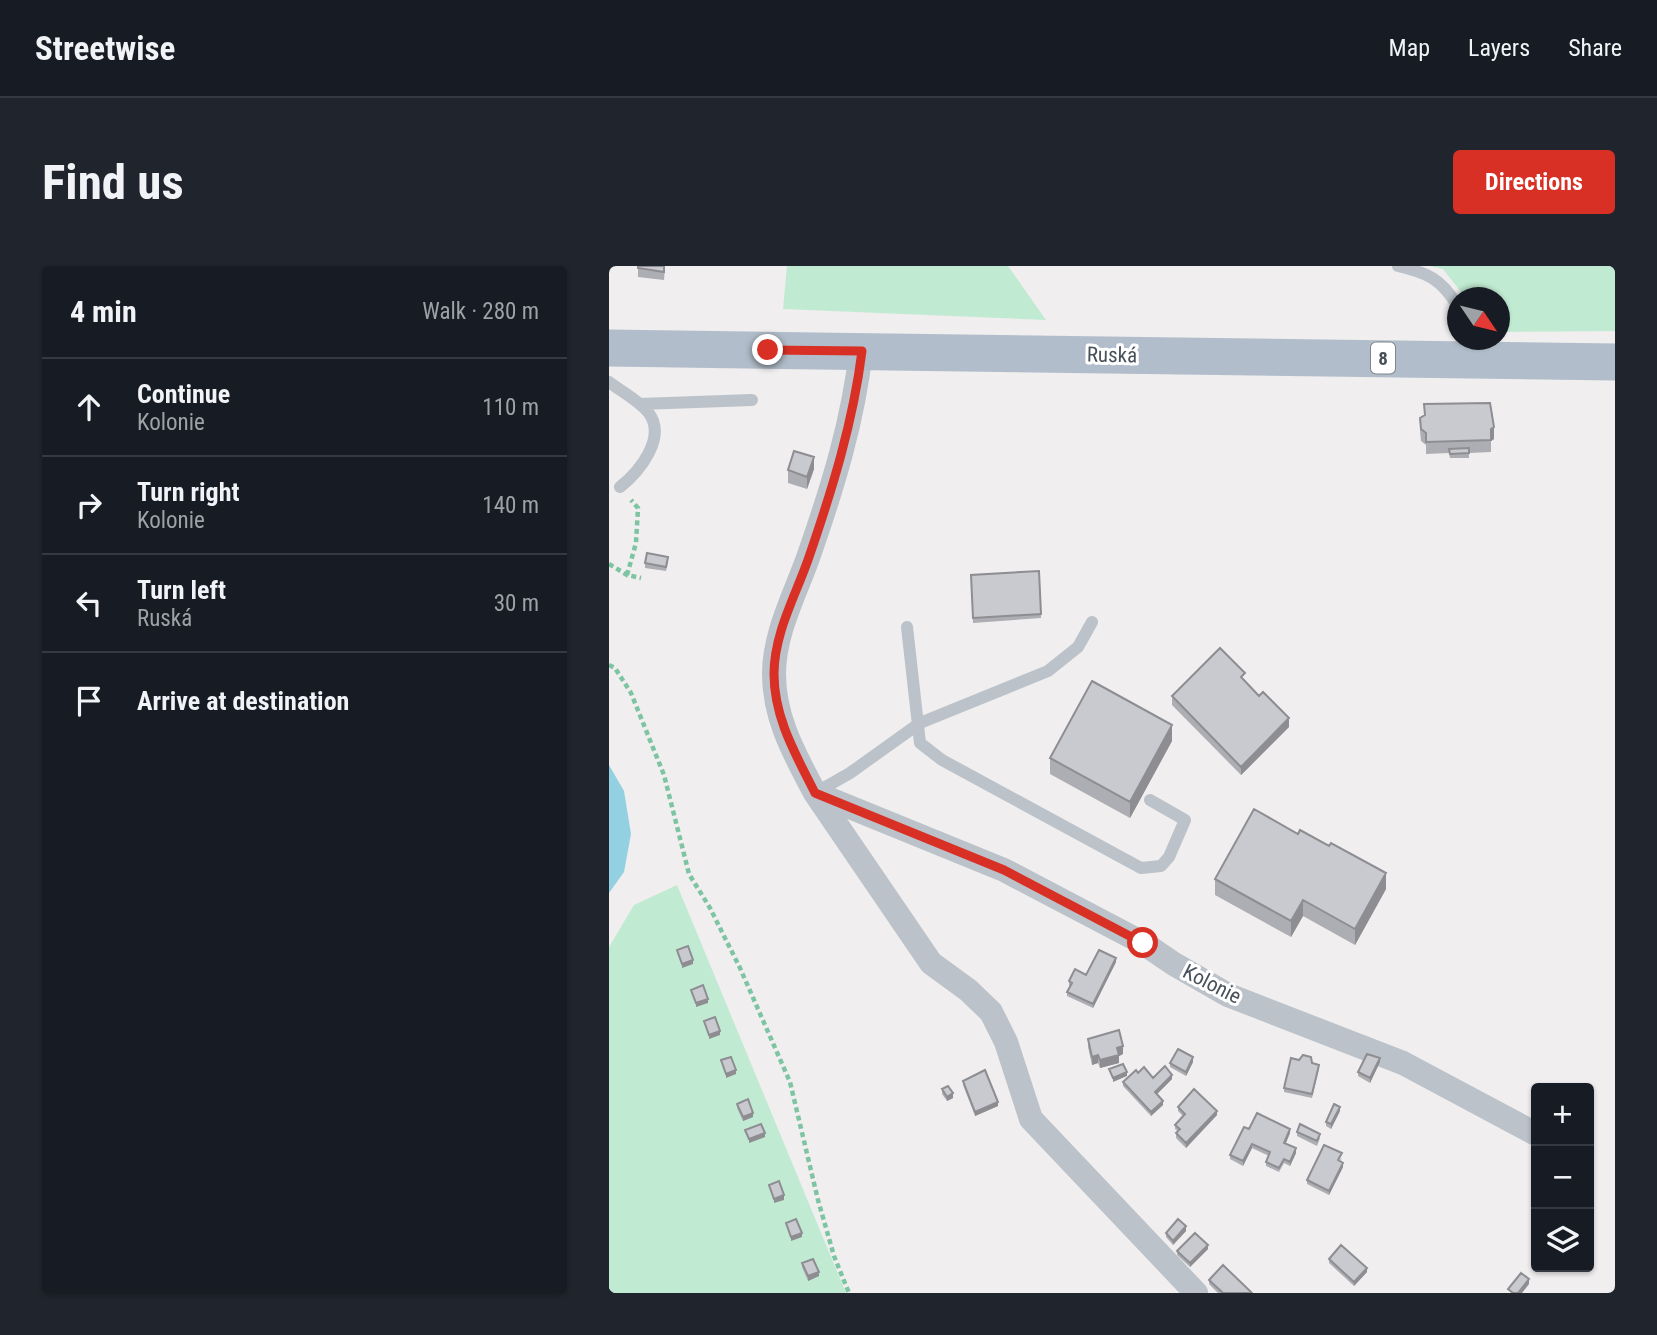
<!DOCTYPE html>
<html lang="en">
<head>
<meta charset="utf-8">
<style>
	body { margin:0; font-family:"Roboto Condensed",sans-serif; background:#20242c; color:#f1f3f6 }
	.controls { position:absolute; right:21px; bottom:21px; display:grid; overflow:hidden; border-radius:7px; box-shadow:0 2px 5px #0004 }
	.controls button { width:63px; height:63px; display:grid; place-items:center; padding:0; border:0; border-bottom:2px solid #363941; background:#171b24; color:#f1f3f6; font:35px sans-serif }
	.compass { position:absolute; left:838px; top:21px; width:63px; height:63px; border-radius:50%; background:#171b24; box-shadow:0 2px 5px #0004; rotate:125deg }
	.stop { position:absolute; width:21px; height:21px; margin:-16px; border:5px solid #d93025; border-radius:50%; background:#fff }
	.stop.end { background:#d93025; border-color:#fff; box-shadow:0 2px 7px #0008 }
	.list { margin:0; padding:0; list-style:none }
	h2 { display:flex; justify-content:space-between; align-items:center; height:91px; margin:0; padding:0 28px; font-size:30px }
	h2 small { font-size:23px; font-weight:400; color:#9ea1a6 }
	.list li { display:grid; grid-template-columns:46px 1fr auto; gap:21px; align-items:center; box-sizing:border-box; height:98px; padding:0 28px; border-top:2px solid #363941 }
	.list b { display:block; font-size:26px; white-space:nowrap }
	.list p { margin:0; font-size:23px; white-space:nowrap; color:#9ea1a6 }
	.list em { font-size:23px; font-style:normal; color:#9ea1a6 }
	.icon { flex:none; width:38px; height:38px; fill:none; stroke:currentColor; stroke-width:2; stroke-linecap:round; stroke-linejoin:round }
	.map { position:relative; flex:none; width:1006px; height:1027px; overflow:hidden; border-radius:7px }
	header { display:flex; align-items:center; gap:42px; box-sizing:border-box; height:98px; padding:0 35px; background:#171b24; border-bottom:2px solid #363941 }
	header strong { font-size:33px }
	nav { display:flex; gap:38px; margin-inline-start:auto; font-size:24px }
	.intro { display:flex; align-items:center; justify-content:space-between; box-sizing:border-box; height:168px; padding:0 42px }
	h1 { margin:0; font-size:49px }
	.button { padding:18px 32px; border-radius:7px; background:#d93025; color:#fff; font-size:24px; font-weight:700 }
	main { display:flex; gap:42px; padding:0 42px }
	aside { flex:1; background:#171b24; border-radius:7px; box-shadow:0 2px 5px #0004 }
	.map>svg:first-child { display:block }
	.green { fill:#c1ead2 }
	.water { fill:#93d0e2 }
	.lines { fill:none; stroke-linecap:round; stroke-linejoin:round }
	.path { stroke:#7dc4a2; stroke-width:4.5; stroke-dasharray:5 3.5; stroke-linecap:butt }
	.service { stroke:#bbc2c9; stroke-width:12 }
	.minor { stroke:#bbc2c9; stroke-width:24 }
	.primary { stroke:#b1bdca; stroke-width:37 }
	.wall { fill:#adaeb3 }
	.shaded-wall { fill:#8d8d92 }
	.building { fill:#c9cad0; stroke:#8d8d92; stroke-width:2 }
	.route { stroke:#d93025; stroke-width:9 }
	.labels { text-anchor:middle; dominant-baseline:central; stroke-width:6; stroke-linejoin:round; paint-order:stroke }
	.shield { fill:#fff; stroke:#7f858b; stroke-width:2 }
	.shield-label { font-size:19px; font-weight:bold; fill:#485159 }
	.street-label { font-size:21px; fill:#485159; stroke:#fff }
</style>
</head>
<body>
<header>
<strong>Streetwise</strong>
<nav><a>Map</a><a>Layers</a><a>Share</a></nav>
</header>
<div class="intro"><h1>Find us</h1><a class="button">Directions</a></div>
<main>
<aside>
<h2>4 min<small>Walk · 280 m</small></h2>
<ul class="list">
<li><svg class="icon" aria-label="ahead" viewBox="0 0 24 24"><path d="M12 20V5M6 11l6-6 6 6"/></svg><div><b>Continue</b><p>Kolonie</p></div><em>110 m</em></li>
<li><svg class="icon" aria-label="right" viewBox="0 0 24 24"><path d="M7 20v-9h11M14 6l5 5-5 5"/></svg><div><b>Turn right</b><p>Kolonie</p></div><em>140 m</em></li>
<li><svg class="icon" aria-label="left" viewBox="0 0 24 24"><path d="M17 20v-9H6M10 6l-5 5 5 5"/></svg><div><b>Turn left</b><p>Ruská</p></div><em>30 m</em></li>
<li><svg class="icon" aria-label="arrive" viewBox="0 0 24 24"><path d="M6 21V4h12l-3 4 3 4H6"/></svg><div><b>Arrive at destination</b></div></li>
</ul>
</aside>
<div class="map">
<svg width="1006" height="1027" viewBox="0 0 1006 1027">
	<rect width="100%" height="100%" fill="#f0eeee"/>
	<path class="green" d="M178,0H399L437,54L174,43Z
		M821,0H1006V65L891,66L890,32L856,31L834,3Z
		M68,619L237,1027H0V681L25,639Z"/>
	<path class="water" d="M0,499L15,525L22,568L15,606L0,627Z"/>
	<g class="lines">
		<path class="path" d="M0,298L18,309L32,312
			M18,309L27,277L29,242L22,234
			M0,399L6,402L22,427L55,509L80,608L101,642L131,702L181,816L209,934L225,990L240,1027"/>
		<path class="service" d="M789,0C819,7 832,13 848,39
			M0,116C13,126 29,134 39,146C59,171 30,206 11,221
			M31,138L143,134
			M298,361L311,477L333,494L532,602L552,600L560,591L576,554L541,534
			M206,527L241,507L311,457L439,405L469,381L483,356"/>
		<path class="minor" d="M252,85C244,155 224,220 201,286C188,325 165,365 165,408C165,453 186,489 206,527L395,604L534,677L565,698L619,729L794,797L927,868
			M206,527L322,697L359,724L382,746L397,776L422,853L587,1027"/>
		<path class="primary" d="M0,82L1006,96"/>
	</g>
	<path class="wall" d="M29,0H56L55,14L29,11Z
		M815,138L885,173L882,175V186L860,187V192H841L840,187L817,188V179L812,175L811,165V152L815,150Z
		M205,203L198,223L179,217V204Z
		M59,296L57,305L36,302V297Z
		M430,305L432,352L364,357L362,309Z
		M563,430L680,461L632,509L563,439Z
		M563,475L521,552L441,508V492Z
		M606,613L777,623L746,679L694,650L682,671L606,629Z
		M507,696L484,742L458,730V726L461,720L460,719V715L477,709Z
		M479,773L514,788L510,790V797L491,802L489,797L483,799L479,781Z
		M584,796L577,810L561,801V797Z
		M771,796L761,817L749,810V806Z
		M703,797L710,803L703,832L675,826V822Z
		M544,812L563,813L548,828L554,839L542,850L514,820V816Z
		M354,815L389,840L366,850L354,819Z
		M333,823L344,832L338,835L333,828Z
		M128,838L144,851L134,855L128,842Z
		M569,841L608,849L577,882L567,872V867L569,865L566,863V859L574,850L569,845Z
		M731,845L722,863L717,860V856Z
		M640,863L681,867L677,877L687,887L681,900L675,897L670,906L657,900V896L660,890L643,882L634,900L621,893V889Z
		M688,866L711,872L708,880L688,870Z
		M733,892L731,895L734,901L720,929L698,918V914Z
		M577,965L564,979L557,971V967Z
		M599,983L581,1001L568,989V985Z
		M720,993L758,1006L745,1020L720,997Z
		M193,997L210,1010L199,1015L193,1001Z
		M600,1014L643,1027H609L600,1018Z"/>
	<path class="shaded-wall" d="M885,161V173L882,175V163Z
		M205,191V203L198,223V211Z
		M680,452V461L632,509V501Z
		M563,459V475L521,552V536Z
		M777,607V623L746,679V663Z
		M694,634V650L682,671V655Z
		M507,692V696L484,742V738Z
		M84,694V698L73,702V698Z
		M99,733V737L87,741V737Z
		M111,765V769L100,773V769Z
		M514,780V788L510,790V797L491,802V794L508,782Z
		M489,789V797L483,799V791Z
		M584,791V796L577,810V806Z
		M771,792V796L761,817V812Z
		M127,804V808L117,812V808Z
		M518,806V810L504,816V812Z
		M563,809V813L546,830V826Z
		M344,827V832L338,835V831Z
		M554,835V839L542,850V846Z
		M389,836V840L366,850V846Z
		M731,841V845L722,863V858Z
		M608,845V849L577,882V877Z
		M144,847V851L134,855V851Z
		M681,863V867L675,881V877Z
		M156,867V871L140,877V873Z
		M643,878V882L634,900V895Z
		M687,882V887L681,900V896Z
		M734,897V901L720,929V925Z
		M175,929V934L165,937V933Z
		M577,960V965L564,979V975Z
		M193,967V971L182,975V971Z
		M599,979V983L581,1001V997Z
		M758,1002V1006L745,1020V1016Z
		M210,1006V1010L199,1015V1010Z
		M920,1013V1018L913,1027H909Z"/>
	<path class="building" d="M29,0H55V6L29,2Z
		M881,137L885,161L882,163V174L817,176V167L812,163L811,152L816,149L815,138Z
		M860,182V187L841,188L840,183Z
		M185,185L205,191L198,211L179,204Z
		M38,287L59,291L57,301L36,297Z
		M430,305L432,348L364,352L362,309Z
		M611,382L636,407L632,411L650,430L654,426L680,452L632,501L563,430Z
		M483,415L563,459L521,536L441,492Z
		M645,543L689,568L691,564L720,580L722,577L777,607L746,663L694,634L682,655L606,613Z
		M79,680L84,694L73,698L68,684Z
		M490,684L507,692L484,738L458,726L463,717L460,715L466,703L477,709Z
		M94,719L99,733L87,737L82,724Z
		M106,751L111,765L100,769L95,755Z
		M510,764L514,780L508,782L510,789L491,794L489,789L483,791L479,773Z
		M569,783L584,791L577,806L561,797Z
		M758,788L771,792L761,812L749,806Z
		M694,789L702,791L703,797L710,799L703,828L675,822L682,792L690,794Z
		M122,791L127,804L117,808L112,794Z
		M514,798L518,806L504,812L500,803Z
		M556,800L563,809L546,826L554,835L542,846L514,816L527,804L529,807L535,801L544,812Z
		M376,804L389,836L366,846L354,815Z
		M339,820L344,827L338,831L333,823Z
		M585,823L608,845L577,877L567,867L571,863L566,859L576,848L569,841Z
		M139,833L144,847L134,851L128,838Z
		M725,838L731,841L722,858L717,856Z
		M648,847L681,863L675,877L687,882L681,896L675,893L670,902L657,896L661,886L643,878L634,895L621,889L635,861L640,863Z
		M152,858L156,867L140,873L136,864Z
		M691,858L711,868L708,875L688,866Z
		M715,879L733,887L729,894L734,897L720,925L698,914Z
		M170,915L175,929L165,933L160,919Z
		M187,953L193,967L182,971L177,957Z
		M569,953L577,960L564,975L557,967Z
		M586,967L599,979L581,997L568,985Z
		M732,979L758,1002L745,1016L720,993Z
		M204,993L210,1006L199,1010L193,997Z
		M614,999L643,1027H614L600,1014Z
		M912,1007L920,1013L909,1027H904L899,1023Z"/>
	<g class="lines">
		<path class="route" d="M159,84L253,85C244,157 223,224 200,291C187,329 165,367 165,408C165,452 187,489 206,527L395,604L534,677"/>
	</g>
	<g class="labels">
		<rect class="shield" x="762" y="76.5" width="24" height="31" rx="5"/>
		<g class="shield-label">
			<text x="774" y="92">8</text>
		</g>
		<g class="street-label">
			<text transform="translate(503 89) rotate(1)">Ruská</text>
			<text transform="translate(603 718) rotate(27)">Kolonie</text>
		</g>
	</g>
</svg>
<div class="controls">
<button>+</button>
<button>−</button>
<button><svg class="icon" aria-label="layers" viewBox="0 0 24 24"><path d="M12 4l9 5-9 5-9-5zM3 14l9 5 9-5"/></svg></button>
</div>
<svg class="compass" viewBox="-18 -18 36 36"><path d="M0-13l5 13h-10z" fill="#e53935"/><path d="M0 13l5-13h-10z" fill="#9ea1a6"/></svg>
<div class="stop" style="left:534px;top:677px"></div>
<div class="stop end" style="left:159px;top:84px"></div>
</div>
</main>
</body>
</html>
